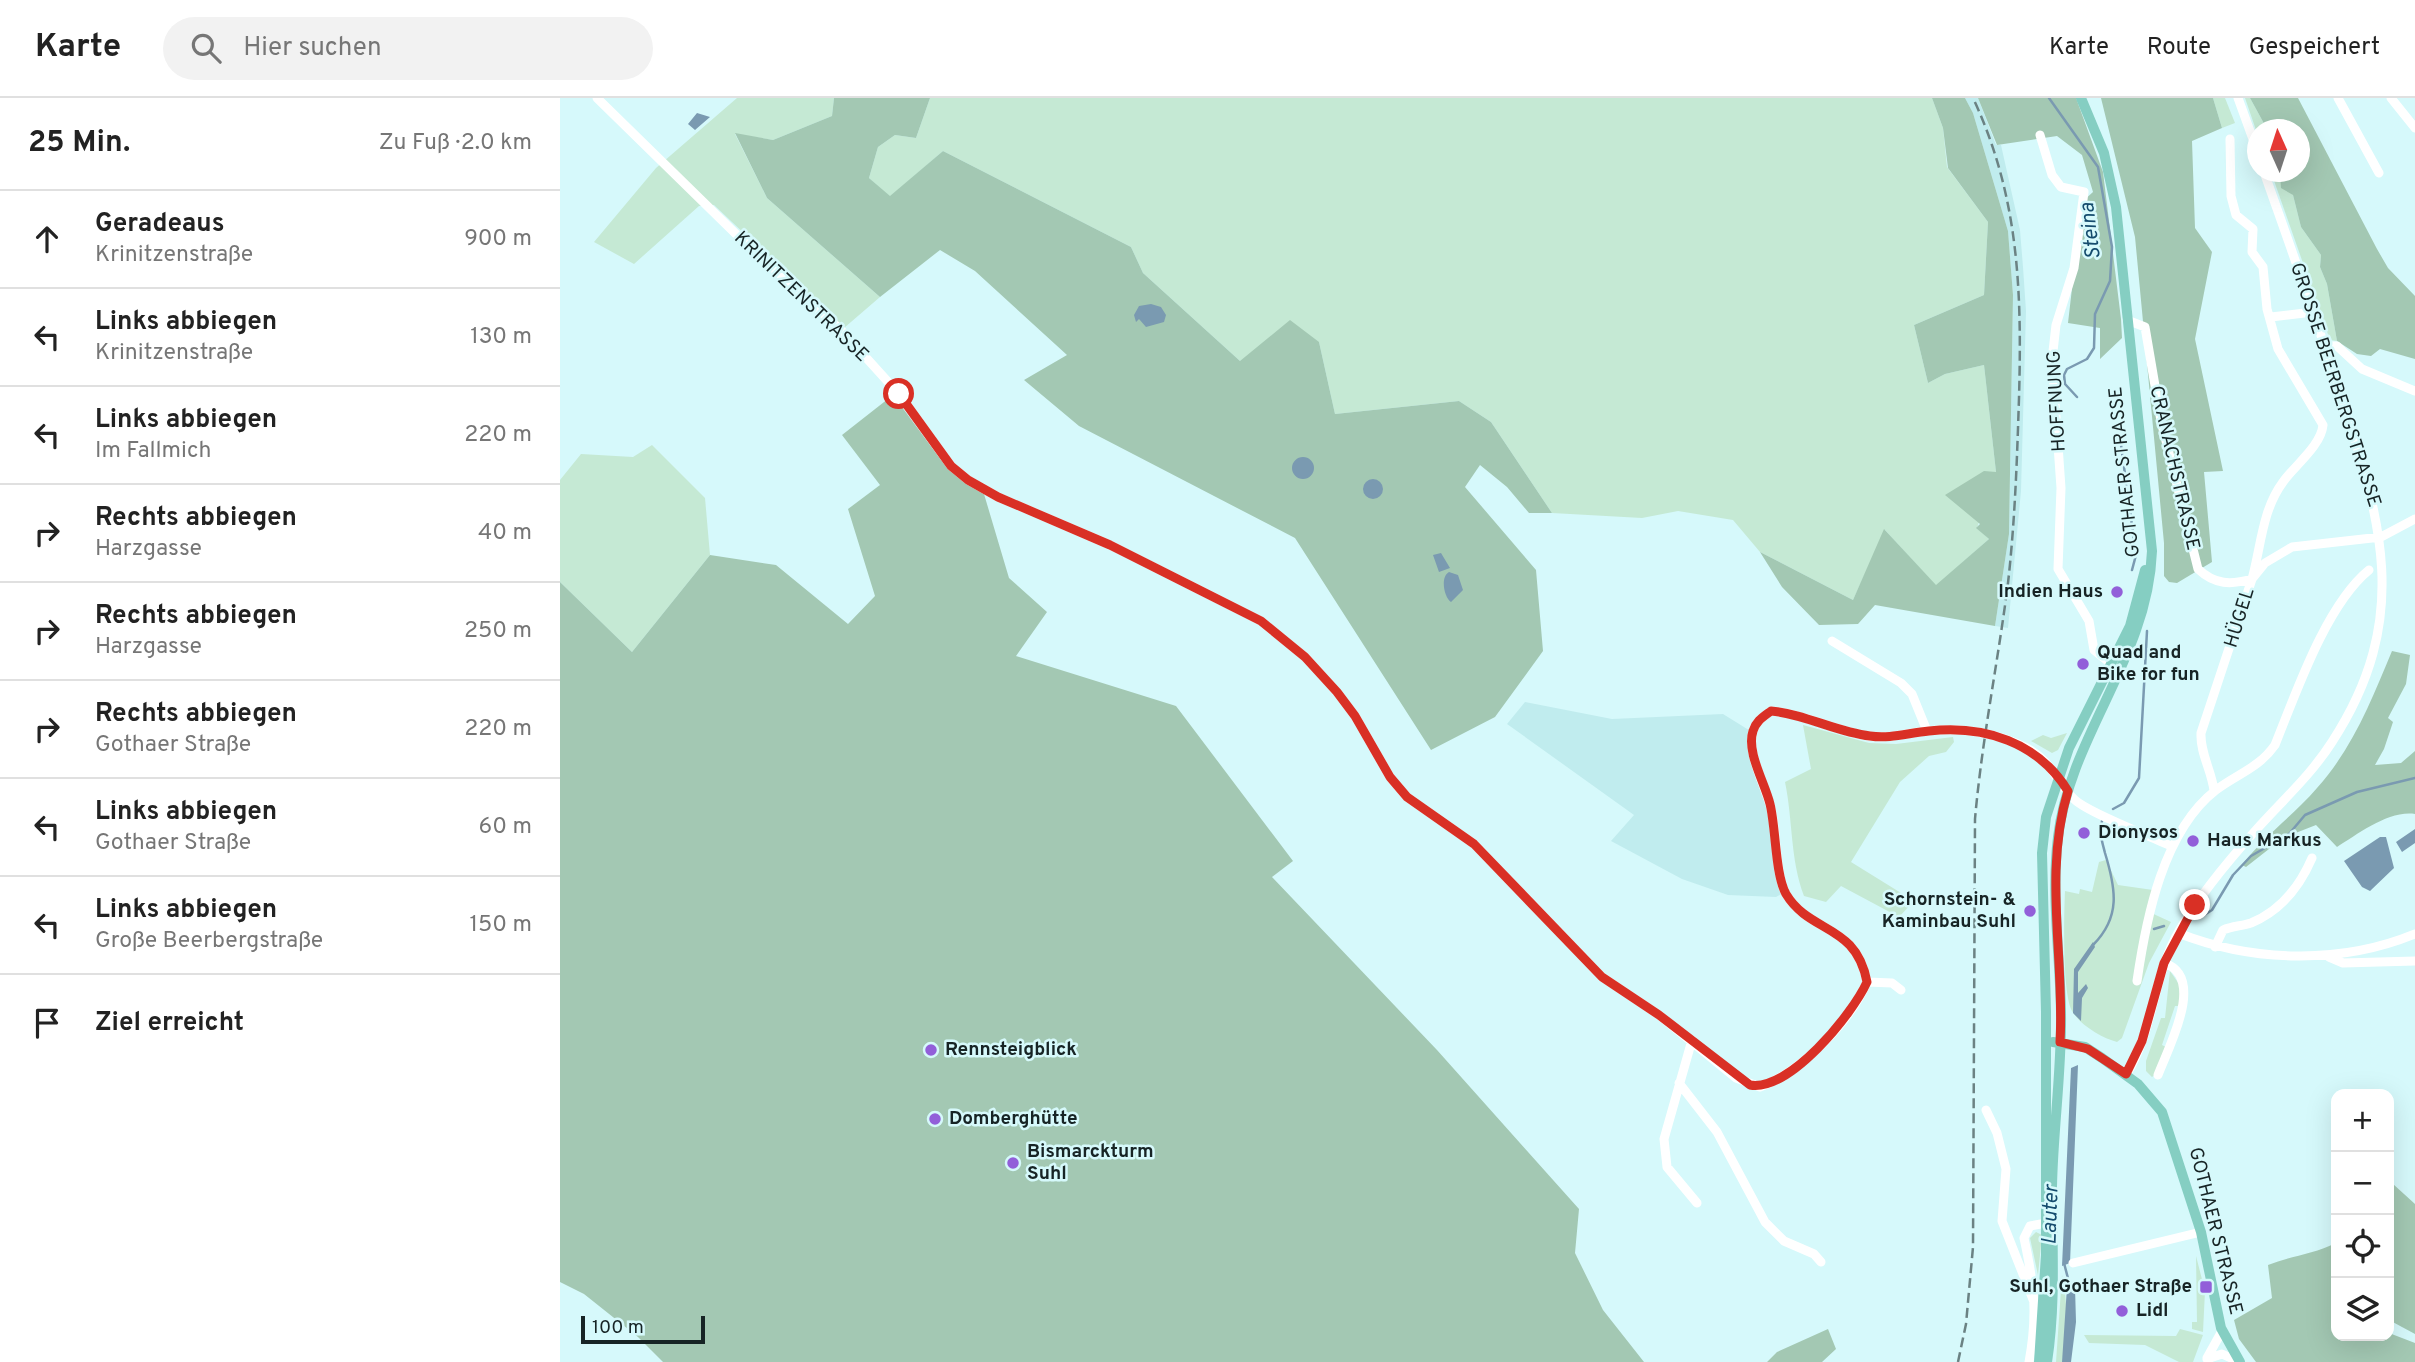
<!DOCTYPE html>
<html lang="de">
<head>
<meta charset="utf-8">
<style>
	body { margin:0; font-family:Overpass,sans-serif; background:#f2f2f2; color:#222 }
	.controls { position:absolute; right:21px; bottom:21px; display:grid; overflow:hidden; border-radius:14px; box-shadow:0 7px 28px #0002 }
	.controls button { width:63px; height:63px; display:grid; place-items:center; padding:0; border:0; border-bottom:2px solid #e0e0e0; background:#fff; color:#222; font:35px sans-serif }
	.compass { position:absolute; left:1687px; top:21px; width:63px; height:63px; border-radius:50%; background:#fff; box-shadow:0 7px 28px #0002; rotate:357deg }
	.scale { position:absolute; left:21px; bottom:18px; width:124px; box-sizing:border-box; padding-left:7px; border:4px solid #172425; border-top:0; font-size:19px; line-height:24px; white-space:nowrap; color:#172425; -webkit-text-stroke:5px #d6f9fb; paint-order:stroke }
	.stop { position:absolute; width:21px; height:21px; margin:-16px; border:5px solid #d93025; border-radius:50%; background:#fff }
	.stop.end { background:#d93025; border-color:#fff; box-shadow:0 2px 7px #0008 }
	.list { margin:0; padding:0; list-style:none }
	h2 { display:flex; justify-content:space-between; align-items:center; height:91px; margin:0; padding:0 28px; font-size:30px }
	h2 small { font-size:23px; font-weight:400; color:#767676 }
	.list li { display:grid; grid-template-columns:46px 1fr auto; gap:21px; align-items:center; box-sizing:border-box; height:98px; padding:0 28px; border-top:2px solid #e0e0e0 }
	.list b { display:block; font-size:26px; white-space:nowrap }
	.list p { margin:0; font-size:23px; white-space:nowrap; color:#767676 }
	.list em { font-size:23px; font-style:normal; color:#767676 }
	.icon { flex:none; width:38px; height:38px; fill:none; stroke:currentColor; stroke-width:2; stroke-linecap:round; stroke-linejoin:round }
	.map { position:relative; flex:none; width:1855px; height:1264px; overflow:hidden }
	header { display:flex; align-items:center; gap:42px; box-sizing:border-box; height:98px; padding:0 35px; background:#fff; border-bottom:2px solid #e0e0e0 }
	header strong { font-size:33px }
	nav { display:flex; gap:38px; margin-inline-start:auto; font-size:24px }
	.search { width:490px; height:63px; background:#f2f2f2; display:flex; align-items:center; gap:18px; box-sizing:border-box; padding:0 24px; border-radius:38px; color:#767676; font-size:26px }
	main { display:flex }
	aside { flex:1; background:#fff }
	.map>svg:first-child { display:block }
	.built { fill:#c0ecee }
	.green { fill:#c5e9d4 }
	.forest { fill:#a3c8b3 }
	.water { fill:#7a9ab1 }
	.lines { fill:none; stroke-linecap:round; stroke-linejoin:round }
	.stream { stroke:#7a9ab1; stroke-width:2.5 }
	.minor { stroke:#fff; stroke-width:9 }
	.major { stroke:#85cec2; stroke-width:10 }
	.rail { stroke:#6b8283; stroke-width:2.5; stroke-dasharray:10 5; stroke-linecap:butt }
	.route { stroke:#d93025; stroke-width:9 }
	.poi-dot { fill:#925fd9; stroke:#d6f9fb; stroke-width:2.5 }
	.labels { text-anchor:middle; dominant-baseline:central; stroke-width:5; stroke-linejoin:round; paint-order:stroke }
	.street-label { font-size:19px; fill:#172425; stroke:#d6f9fb }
	.poi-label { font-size:19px; font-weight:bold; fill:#172425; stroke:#d6f9fb; text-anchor:start }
	.water-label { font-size:21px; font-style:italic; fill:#144b6d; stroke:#d6f9fb }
</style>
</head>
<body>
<header>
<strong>Karte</strong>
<div class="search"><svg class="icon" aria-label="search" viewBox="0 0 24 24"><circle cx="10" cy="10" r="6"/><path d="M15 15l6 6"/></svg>Hier suchen</div>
<nav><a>Karte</a><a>Route</a><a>Gespeichert</a></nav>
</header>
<main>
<aside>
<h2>25 Min.<small>Zu Fuß · 2.0 km</small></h2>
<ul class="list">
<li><svg class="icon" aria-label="ahead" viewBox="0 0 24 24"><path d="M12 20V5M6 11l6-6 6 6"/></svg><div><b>Geradeaus</b><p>Krinitzenstraße</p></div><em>900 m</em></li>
<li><svg class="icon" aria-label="left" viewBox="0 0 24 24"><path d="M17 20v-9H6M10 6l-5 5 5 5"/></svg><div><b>Links abbiegen</b><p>Krinitzenstraße</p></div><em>130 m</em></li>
<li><svg class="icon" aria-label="left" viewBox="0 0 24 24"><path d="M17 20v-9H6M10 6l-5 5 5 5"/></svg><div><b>Links abbiegen</b><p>Im Fallmich</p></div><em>220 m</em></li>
<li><svg class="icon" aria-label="right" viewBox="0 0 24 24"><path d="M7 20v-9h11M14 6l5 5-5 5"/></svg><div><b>Rechts abbiegen</b><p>Harzgasse</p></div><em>40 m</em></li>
<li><svg class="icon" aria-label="right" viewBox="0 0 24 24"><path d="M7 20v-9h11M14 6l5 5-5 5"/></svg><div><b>Rechts abbiegen</b><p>Harzgasse</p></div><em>250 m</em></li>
<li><svg class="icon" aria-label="right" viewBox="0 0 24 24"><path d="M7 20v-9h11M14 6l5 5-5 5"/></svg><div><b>Rechts abbiegen</b><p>Gothaer Straße</p></div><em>220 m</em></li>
<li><svg class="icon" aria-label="left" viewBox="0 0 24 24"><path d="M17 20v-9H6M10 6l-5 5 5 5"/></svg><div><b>Links abbiegen</b><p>Gothaer Straße</p></div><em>60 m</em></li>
<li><svg class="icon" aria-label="left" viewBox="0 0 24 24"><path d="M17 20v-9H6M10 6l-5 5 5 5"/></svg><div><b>Links abbiegen</b><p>Große Beerbergstraße</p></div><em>150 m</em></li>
<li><svg class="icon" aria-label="arrive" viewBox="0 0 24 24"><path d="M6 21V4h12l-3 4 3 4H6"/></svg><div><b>Ziel erreicht</b></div></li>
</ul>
</aside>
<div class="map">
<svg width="1855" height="1264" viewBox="0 0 1855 1264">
	<rect width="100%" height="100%" fill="#d6f9fb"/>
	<path class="built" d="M1405,0H1418L1436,47H1441L1460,132L1463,169L1466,213L1461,393L1448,530L1435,528L1449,436L1453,197L1448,133L1413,15Z
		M965,604L1052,621L1163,616L1192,634L1193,650L1208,701L1225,794L1216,799L1168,797L1122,781L1051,743L1074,717L947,626Z"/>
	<path class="green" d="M177,0H274L272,18L213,42L175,36L207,100L320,199L284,230L154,107L139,108L74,166L34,144L96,70Z
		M370,0H1372L1383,30L1387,69L1428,124L1424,197L1354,227L1368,285L1385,276L1424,267L1436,374L1417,430L1429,441L1376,488L1325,432L1293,502L1200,454L1173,422L1118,413L1082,420L992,415L931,324L899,303L775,316L759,244L680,263L583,175L571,149L383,53L330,99L309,80L318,49L335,37L356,40Z
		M1653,0H1665L1675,25L1662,30Z
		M1685,0H1690L1707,31L1698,32L1697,35Z
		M1711,74H1720L1733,97L1741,129L1761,157L1760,169L1767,186L1777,243L1770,242Z
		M92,347L145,400L150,457L72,554L0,484V382L21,356L73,359Z
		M1243,627L1309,645L1336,646L1393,639L1394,644L1386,654L1369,658L1340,684L1291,764L1354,803L1339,819L1281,788L1266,804L1244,798C1230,761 1233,723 1225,684L1251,671Z
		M1507,635L1498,652L1492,655L1471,643L1483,637L1491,640Z
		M1546,762L1558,787L1593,792L1587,813L1611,824L1589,865L1562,940L1557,944C1542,940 1520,927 1512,913C1502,894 1504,818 1505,793L1519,796L1520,791L1532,794L1539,764Z
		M1610,873L1619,886L1621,908H1615L1602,947L1606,949L1596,976L1592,979L1586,973V963L1601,920H1605Z
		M1476,1134L1482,1137L1478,1177L1470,1140Z
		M1636,1158L1645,1193L1643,1234L1632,1231V1224H1637Z
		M1502,1177C1508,1206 1508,1233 1502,1264H1496Z
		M1620,1231L1643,1237L1633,1264H1619L1585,1247L1529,1245L1524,1237L1616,1238Z"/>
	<path class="forest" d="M274,0H370L356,40L335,37L318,49L309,80L330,98L383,53L571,149L583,175L680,263L730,222L759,244L775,316L899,303L931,324L992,415H969L947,389L920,367L905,389L976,472L983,553L935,619L871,652L735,440L519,328L464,282L507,257L415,173L380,152L320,199L207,100L175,35L213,42L272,18Z
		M1372,0H1405L1413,15L1448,133L1453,197L1449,436L1435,528L1315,507L1298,526L1259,527L1222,489L1200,454L1293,502L1324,431L1376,487L1429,441L1416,430L1420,426L1385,397L1424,373L1436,374L1424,267L1385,276L1368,285L1354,227L1424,197L1428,124L1388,70L1383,30Z
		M1418,0H1516L1543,74L1561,221L1562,240L1540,261V230L1508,225L1522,104L1533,94L1522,57L1497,38L1437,47Z
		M1541,0H1653L1662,30L1632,43L1635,130L1652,154L1635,241L1663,373L1644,374L1652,464L1617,485L1609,484L1604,478V445L1575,139Z
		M1690,0H1738L1817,151L1828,170L1855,198V261L1820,251L1811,258L1797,256L1777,243L1767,186L1760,169L1761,157L1741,129L1733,97L1721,90L1720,74H1740V32L1707,31Z
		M333,297L381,362L424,396L449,480L487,514L456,558L616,608L733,763L712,779L877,952L1019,1111L1015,1155L1043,1212L1084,1264H103L78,1239L24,1196L0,1184V484L72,554L150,457L216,467L288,526L315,498L288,411L320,387L282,337Z
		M1832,553L1850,557L1846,586L1828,620L1833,624L1824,651L1815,667L1841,665L1855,653V716C1829,712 1798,736 1777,749L1756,727L1723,740L1686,769L1682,767C1704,738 1734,717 1757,690C1793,650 1812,601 1832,553Z
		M1833,1086L1855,1106V1236L1829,1222V1087Z
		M1776,1145V1238H1829V1235L1855,1245V1264H1696L1679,1241L1674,1222L1712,1200L1708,1167C1731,1158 1754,1156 1776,1145Z
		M1268,1231L1276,1251L1262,1264H1207L1217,1254Z"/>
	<path class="water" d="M137,15L150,19L135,32L128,26Z
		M591,206L601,209L606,217L604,224L586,229L579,221L576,224L574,217L579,208Z
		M732 370a11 11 0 1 1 22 0a11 11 0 1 1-22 0Z
		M803 391a10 10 0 1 1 20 0a10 10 0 1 1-20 0Z
		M881,455L890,470L879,474L873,457Z
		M889,474L898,477L903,492L891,504C884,499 880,479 889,474Z
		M1855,731V745L1842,754L1836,744Z
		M1820,739H1826L1834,770L1810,793L1802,789L1784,763Z
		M1533,844L1535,849L1518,874V895L1526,886L1528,890L1522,900L1521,923L1513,915L1514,871Z
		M1518,967L1510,1165L1502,1168L1511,970Z
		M1507,1189H1515L1516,1224L1511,1264H1502Z"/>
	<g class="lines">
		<path class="stream" d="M1489,0L1538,69L1552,149L1550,183L1535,216L1534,250L1527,261L1507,271L1504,277L1505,286L1517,299
			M1561,347L1576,457L1572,472
			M1553,711L1564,705L1579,680L1587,533
			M1641,819L1652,812L1673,777L1691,758L1729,736L1745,717L1797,694L1855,680
			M1594,831L1604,828
			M1533,847C1561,819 1556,791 1545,755C1542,743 1539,736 1542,723
			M1504,1165L1511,1192"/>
		<path class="minor" d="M37,0L178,138L282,233L339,296L391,368L408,382L438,399L550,447L701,523L745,559L777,594L795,618L830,679L847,699L914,746L1042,879L1099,917L1176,980L1200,989C1241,974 1290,924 1307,884
			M1678,0L1698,55
			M1778,0L1819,75
			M1831,0L1855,30
			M1480,37L1492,77L1501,89L1524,94L1514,170L1496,227L1492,262L1501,390L1498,471L1529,523L1534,552L1555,569
			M1670,41L1671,98L1676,117L1693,131L1692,154L1703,169L1707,211L1718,251L1763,327C1761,348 1734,368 1723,384C1702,412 1701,449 1692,481
			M1711,219L1753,214
			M1567,222L1585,229L1601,323L1638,471C1655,487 1671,487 1692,481
			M1765,248H1777L1802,271L1855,293
			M1272,543L1341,585L1352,596L1367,633
			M1654,693C1652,673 1640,656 1641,635L1692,481L1705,465L1732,449L1821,439L1855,421
			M1618,835C1692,864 1780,867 1855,836
			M1655,849L1663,832C1672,828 1682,828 1691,825C1720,813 1740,788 1752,760
			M1769,859L1783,865L1855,863
			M1577,883C1586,821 1603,733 1656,692C1677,676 1699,670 1715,647C1736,595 1766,507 1809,472
			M1307,884C1296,825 1250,836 1226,796C1215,777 1217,734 1211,711C1206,689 1186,655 1193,633C1196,623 1203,619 1211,613C1245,616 1275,633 1308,638C1328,641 1347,635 1366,633C1400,629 1434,634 1465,649C1494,664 1495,684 1515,702C1529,715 1590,738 1611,748
			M1307,884L1332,885L1341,892
			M1132,942L1104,1041L1107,1069L1137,1105
			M1566,977C1594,933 1593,877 1619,833C1640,796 1668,763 1696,732C1722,703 1751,677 1772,644C1854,518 1820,419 1778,289C1755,217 1729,145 1704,74
			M1598,977C1608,950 1647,879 1604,865
			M1119,985L1157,1034L1205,1124L1224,1143L1254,1156L1261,1164
			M1426,1012L1437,1035L1446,1071L1442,1123L1474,1204
			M1513,1165L1641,1134
			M1647,1260L1662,1233
			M1647,1261L1662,1256L1680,1264
			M1469,1264C1478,1216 1474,1186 1464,1140L1470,1128L1486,1125"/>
		<path class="major" d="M1493,944L1525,949L1542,960L1578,986L1602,1014L1641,1134L1661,1230L1680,1264
			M1479,1264L1486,1157V914L1482,755L1486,719L1509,650L1570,528L1585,472
			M1487,1264C1496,1206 1492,1147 1492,1089C1493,1031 1502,972 1501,914C1500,856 1491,797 1498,739C1510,637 1588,560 1592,453L1556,109L1544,55L1521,0"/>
		<path class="rail" d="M1398,1264L1406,1226L1413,1149L1415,721C1422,641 1438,564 1448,485C1455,423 1457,362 1459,300C1462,193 1459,98 1413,0"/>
	</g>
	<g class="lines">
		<path class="route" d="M339,296L391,368L408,382L438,399L550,447L701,523L745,559L777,594L795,618L830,679L847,699L914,746L1042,879L1099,917L1190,987C1229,994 1292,917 1307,884C1296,825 1250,836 1226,796C1215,776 1216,730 1210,706C1205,685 1186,654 1193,633C1196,623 1203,619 1211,613C1245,616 1276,634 1310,638C1330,641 1348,635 1369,633C1424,627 1478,644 1508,693C1483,775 1505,861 1500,944L1528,951L1566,976L1582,943L1604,865L1635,807"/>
	</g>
	<g class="poi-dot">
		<circle cx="1557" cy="494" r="7"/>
		<circle cx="1523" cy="566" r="7"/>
		<circle cx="1524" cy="735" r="7"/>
		<circle cx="1633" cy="743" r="7"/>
		<circle cx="1470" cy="813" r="7"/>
		<circle cx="371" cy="952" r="7"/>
		<circle cx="375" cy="1021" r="7"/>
		<circle cx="453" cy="1065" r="7"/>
		<rect x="1639" y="1182" width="14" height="14" rx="3.5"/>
		<circle cx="1562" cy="1213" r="7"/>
	</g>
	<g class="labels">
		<g class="street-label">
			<text transform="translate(241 199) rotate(44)">KRINITZENSTRASSE</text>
			<text transform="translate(1775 287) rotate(72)">GROSSE BEERBERGSTRASSE</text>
			<text transform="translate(1497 303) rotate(-93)">HOFFNUNG</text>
			<text transform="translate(1614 370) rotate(77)">CRANACHSTRASSE</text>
			<text transform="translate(1565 374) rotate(-96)">GOTHAER STRASSE</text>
			<text transform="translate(1680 520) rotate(-73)">HÜGEL</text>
			<text transform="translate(1655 1133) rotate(76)">GOTHAER STRASSE</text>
		</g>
		<g class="poi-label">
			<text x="1543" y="494" text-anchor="end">Indien Haus</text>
			<text x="1537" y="555">Quad and<tspan x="1537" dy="22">Bike for fun</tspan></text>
			<text x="1538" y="735">Dionysos</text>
			<text x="1647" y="743">Haus Markus</text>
			<text x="1456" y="802" text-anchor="end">Schornstein- &amp;<tspan x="1456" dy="22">Kaminbau Suhl</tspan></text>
			<text x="385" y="952">Rennsteigblick</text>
			<text x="389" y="1021">Domberghütte</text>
			<text x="467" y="1054">Bismarckturm<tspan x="467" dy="22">Suhl</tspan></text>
			<text x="1632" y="1189" text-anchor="end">Suhl, Gothaer Straße</text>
			<text x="1576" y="1213">Lidl</text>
		</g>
		<g class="water-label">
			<text transform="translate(1531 133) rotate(-97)">Steina</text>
			<text transform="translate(1491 1117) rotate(-88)">Lauter</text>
		</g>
	</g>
</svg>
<div class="controls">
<button>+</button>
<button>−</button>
<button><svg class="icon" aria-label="locate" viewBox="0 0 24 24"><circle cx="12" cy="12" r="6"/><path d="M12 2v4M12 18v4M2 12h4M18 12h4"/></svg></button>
<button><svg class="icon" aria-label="layers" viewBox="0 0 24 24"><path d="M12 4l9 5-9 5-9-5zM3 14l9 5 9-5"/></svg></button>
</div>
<svg class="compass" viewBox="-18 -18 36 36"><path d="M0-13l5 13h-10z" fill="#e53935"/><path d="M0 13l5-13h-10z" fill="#767676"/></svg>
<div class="scale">100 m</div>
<div class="stop" style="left:339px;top:296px"></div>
<div class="stop end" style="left:1635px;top:807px"></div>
</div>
</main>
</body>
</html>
